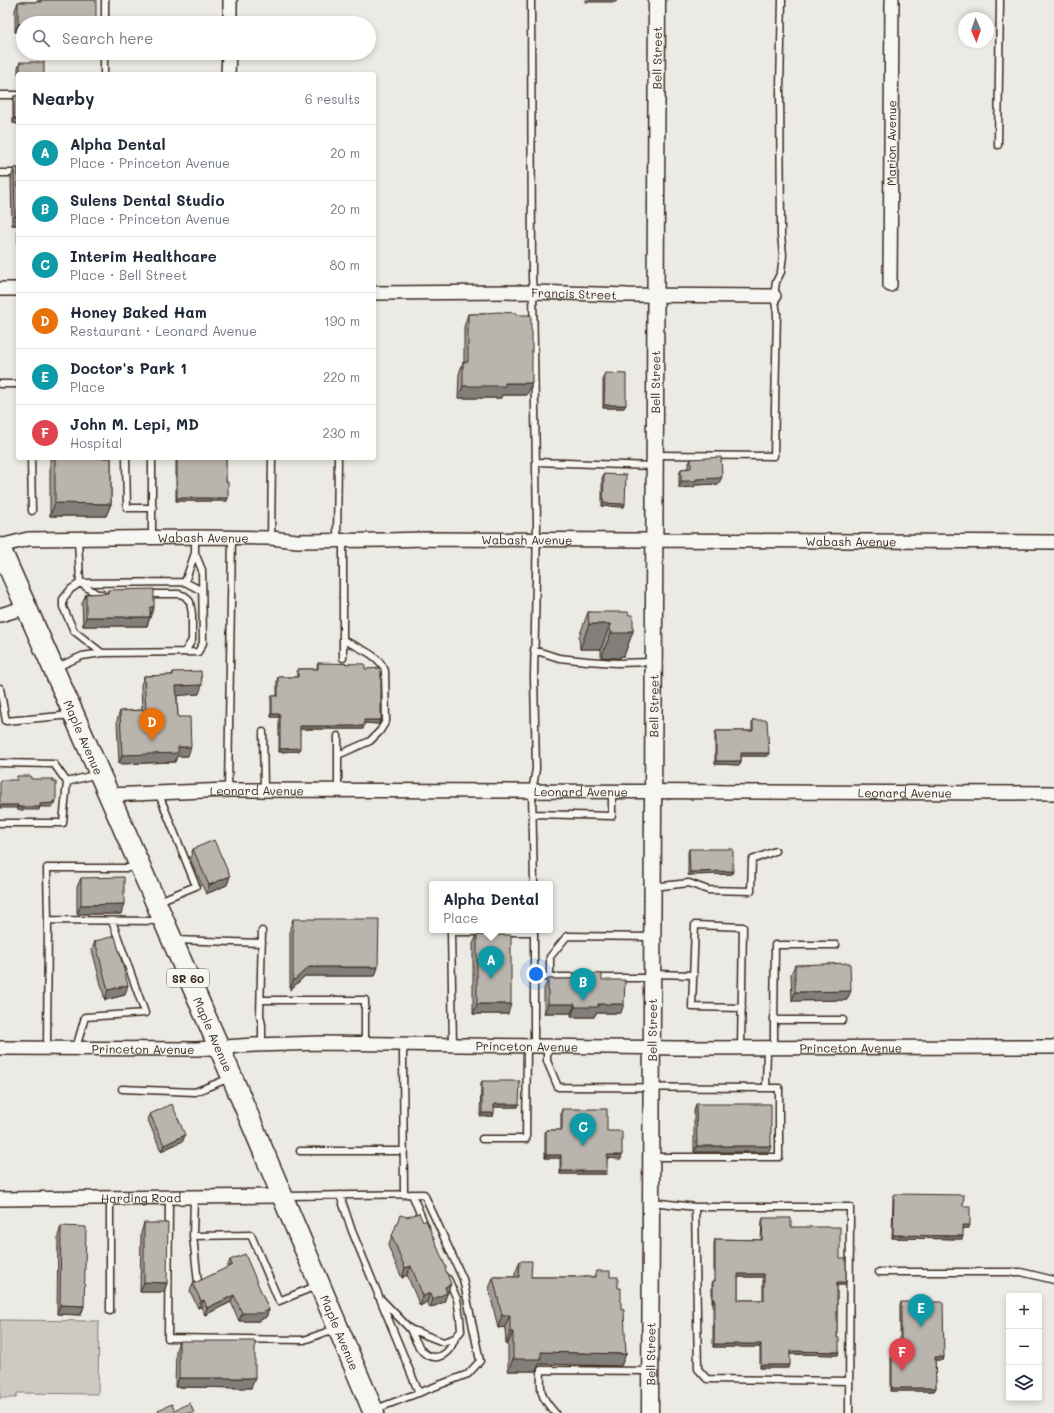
<!DOCTYPE html>
<html lang="en">
<head>
<meta charset="utf-8">
<style>
	body { margin:0; font-family:Mali,sans-serif; background:#f2f2f3; color:#1f2937 }
	.controls { position:absolute; right:12px; bottom:12px; display:grid; overflow:hidden; border-radius:4px; box-shadow:0 2px 6px #0003 }
	.controls button { width:36px; height:36px; display:grid; place-items:center; padding:0; border:0; border-bottom:1px solid #e0e1e3; background:#fff; color:#1f2937; font:20px sans-serif }
	.compass { position:absolute; left:958px; top:12px; width:36px; height:36px; border-radius:50%; background:#fff; box-shadow:0 2px 6px #0003; rotate:178deg }
	.you { position:absolute; left:536px; top:974px; width:14px; height:14px; margin:-10px; border:3px solid #fff; border-radius:50%; background:#1a73e8; box-shadow:0 0 0 6px #1a73e833 }
	.badge { display:grid; place-items:center; width:26px; height:26px; border-radius:50%; background:#d1495b; color:#fff; font-size:13px; font-weight:700 }
	.pin { position:absolute; translate:-50% -33px; filter:drop-shadow(0 1px 2px #0008) }
	.pin::after { content:''; position:absolute; top:21px; width:14px; height:12px; background:inherit; clip-path:polygon(0 0,100% 0,50% 100%) }
	.popup { position:absolute; left:429px; top:881px; width:124px; height:52px; box-sizing:border-box; display:grid; place-content:center; border-radius:4px; background:#fff; filter:drop-shadow(0 1px 3px #0005); font-size:13px; white-space:nowrap; color:#747a83 }
	.popup b { font-size:15px; color:#1f2937 }
	.popup::after { content:''; position:absolute; left:50%; top:100%; margin-left:-8px; border:8px solid transparent; border-top-color:#fff }
	.list { margin:0; padding:0; list-style:none }
	h2 { display:flex; justify-content:space-between; align-items:center; height:52px; margin:0; padding:0 16px; font-size:17px }
	h2 small { font-size:13px; font-weight:400; color:#747a83 }
	.list li { display:grid; grid-template-columns:26px 1fr auto; gap:12px; align-items:center; box-sizing:border-box; height:56px; padding:0 16px; border-top:1px solid #e0e1e3 }
	.list b { display:block; font-size:15px; white-space:nowrap }
	.list p { margin:0; font-size:13px; white-space:nowrap; color:#747a83 }
	.list em { font-size:13px; font-style:normal; color:#747a83 }
	.icon { flex:none; width:22px; height:22px; fill:none; stroke:currentColor; stroke-width:2; stroke-linecap:round; stroke-linejoin:round }
	.map { position:relative; flex:none; width:1054px; height:1413px; overflow:hidden }
	.search { position:absolute; background:#fff; box-shadow:0 2px 6px #0003; left:16px; top:16px; width:360px; height:44px; display:flex; align-items:center; gap:10px; box-sizing:border-box; padding:0 14px; border-radius:22px; color:#747a83; font-size:15px }
	.panel { position:absolute; background:#fff; box-shadow:0 2px 6px #0003; left:16px; top:72px; width:360px; height:388px; border-radius:4px }
	.map>svg:first-child { display:block }
	.green { fill:#cdcac4; stroke:#847a71 }
	.lines { fill:none; stroke-linecap:round; stroke-linejoin:round }
	.service-casing { stroke:#3b2a1e; stroke-width:9 }
	.minor-casing { stroke:#3b2a1e; stroke-width:16 }
	.tertiary-casing { stroke:#3b2a1e; stroke-width:19 }
	.primary-casing { stroke:#3b2a1e; stroke-width:23 }
	.service { stroke:#f6f6f2; stroke-width:6 }
	.minor { stroke:#f6f6f2; stroke-width:13 }
	.tertiary { stroke:#f6f6f2; stroke-width:16 }
	.primary { stroke:#f6f6f2; stroke-width:20 }
	.wall { fill:#a09b96; stroke:#3b2a1e; fill-rule:evenodd }
	.shaded-wall { fill:#827e7a; stroke:#3b2a1e }
	.building { fill:#bab4ae; stroke:#3b2a1e; fill-rule:evenodd }
	.labels { text-anchor:middle; dominant-baseline:central; stroke-width:3.5; stroke-linejoin:round; paint-order:stroke }
	.shield { fill:#f6f6f2; stroke:#73675e; stroke-width:1 }
	.shield-label { font-size:11px; font-weight:bold; fill:#3b2a1e }
	.street-label { font-size:12px; fill:#3b2a1e; stroke:#f6f6f2 }
</style>
</head>
<body>
<div class="map">
<svg width="1054" height="1413" viewBox="0 0 1054 1413">
	<rect width="100%" height="100%" fill="#ebeae5"/>
	<filter id="ink" filterUnits="userSpaceOnUse"><feTurbulence type="fractalNoise" baseFrequency=".025" numOctaves="2"/><feDisplacementMap in="SourceGraphic" scale="8" xChannelSelector="R" yChannelSelector="G"/><feConvolveMatrix kernelMatrix="1 2 1 2 8 2 1 2 1" color-interpolation-filters="sRGB"/></filter>
	<g filter="url(#ink)">
		<path class="green" d="M0,1320L99,1321L98,1394L17,1393L16,1398H0Z"/>
		<g class="lines">
			<g class="service-casing">
				<path id="service" d="M531,0L532,278L533,292L537,525L534,677L536,769L532,792L534,884
					M105,23V0
					M104,74V53
					M0,95H18
					M998,145L1000,0
					M0,173H18
					M0,384H18
					M656,455L774,456L777,313L774,296L776,282L781,272L783,255L781,235L780,87L782,0
					M31,458L32,511
					M126,458L127,508H153
					M536,462L654,466
					M78,538L80,583L97,594H102
					M152,538V458
					M271,538L272,458
					M337,540L338,458
					M343,540V658
					M185,582L195,553
					M146,594H179L185,596L190,602L192,614V640L185,652
					M534,650L559,658L587,661L617,663L653,662
					M102,653L74,631L63,607V599L71,589L80,583L185,582L202,591
					M55,668L82,656L102,653L198,652L203,643L202,570L195,553V537
					M0,688L6,721L72,715
					M263,732L264,790
					M338,736V790
					M338,755L370,741L380,731L386,721L385,671C380,655 357,647 343,640
					M0,763L54,764L67,782L97,774
					M228,790L232,537
					M158,792L196,886L159,901
					M533,814L612,816V792
					M0,823H63L67,782
					M653,887L689,883L708,890L751,891L752,860L775,851
					M48,920L160,921
					M262,931L260,1015L262,1025V1045
					M175,940L262,943
					M653,974L694,975
					M535,977H579
					M550,977V957L567,936L651,937
					M594,978H651
					M261,1000H365V1044
					M774,1020L775,945H836
					M453,1045L451,932H534
					M534,1045V930
					M547,1046V1061L558,1087L779,1088V1157H652
					M741,1047L743,927L695,925L692,1007L742,1008
					M774,1047V1020H843
					M47,1048L48,920L47,868H138
					M76,1048L85,1017L145,1013L112,921
					M766,1088L767,1048
					M122,1089L195,1092L230,1078
					M482,1139H526L527,1045
					M300,1151H404
					M412,1194L426,1228
					M340,1195L352,1231L419,1393
					M404,1195L403,1053L405,1044
					M287,1196L424,1194L463,1279L480,1361L468,1374L376,1409
					M194,1197L193,1236L251,1235L279,1301L316,1286
					M169,1198L168,1338L304,1340L335,1329
					M652,1202L695,1207H850L849,1413
					M695,1207L698,1369L707,1379L849,1381
					M193,1236L198,1283
					M879,1272H1021L1054,1280
					M378,1296L410,1329L443,1342L455,1338L461,1331L460,1318L457,1299L448,1279
					M110,1311V1198
					M410,1329C414,1337 419,1351 427,1355C441,1362 451,1350 455,1338
					M555,1413C540,1396 540,1392 541,1370L649,1371"/>
			</g>
			<g class="minor-casing">
				<g id="minor">
					<path d="M230,23V0"/>
					<path d="M228,74L229,53"/>
					<path id="s1" d="M890,285L892,0"/>
					<path d="M0,289H18"/>
					<path id="s2" d="M374,293L533,292L628,295L774,296"/>
					<path id="s3" d="M0,546L28,539L195,537L271,538L297,541L385,540L426,539L1054,542"/>
					<path d="M0,615L27,607"/>
					<path id="s4" d="M108,795L228,790L1054,793"/>
					<path id="s5" d="M0,1048L196,1049L254,1045L322,1043L677,1048L1054,1047"/>
					<path id="s6" d="M0,1199L282,1196"/>
				</g>
			</g>
			<g class="tertiary-casing">
				<g id="tertiary">
					<path id="s7" d="M650,1413L657,0"/>
				</g>
			</g>
			<g class="primary-casing">
				<g id="primary">
					<path id="s8" d="M0,548L74,715L232,1077L374,1413"/>
				</g>
			</g>
			<use href="#service" class="service"/>
			<use href="#minor" class="minor"/>
			<use href="#tertiary" class="tertiary"/>
			<use href="#primary" class="primary"/>
		</g>
		<path class="wall" d="M38,0H96L23,23V32H15V10L18,2H38Z
			M20,62L44,74H18V67Z
			M14,96H18V124L13,123V101Z
			M14,168H18V250V225H12L11,178Z
			M485,313L527,395H502L501,398H458L459,374L463,362H464V327L468,314H485Z
			M605,373L624,408H603V377Z
			M50,458H111V504L106,516H50Z
			M176,458H226V482L228,498L227,501H176Z
			M691,459L719,483L718,484L695,485L694,487L679,488V475L681,469L688,468V465Z
			M604,474L625,504L624,507L602,506V478Z
			M108,590L154,607L147,626H83L82,603L86,594L107,593Z
			M588,612L629,615L633,631L624,656H621L620,658L601,657V649H580L579,637Z
			M318,663L365,669L381,719L379,724L364,723L363,729H300L299,751L279,752V717H271V699L272,696H277V681L278,677H297V672L298,669H317V666Z
			M173,672L199,694L177,695L178,717L188,756H177L175,762L119,764L117,720L120,711L142,710L141,685L144,676L172,675Z
			M753,720L768,756H741V761L740,765L715,764V734L716,731H752V723Z
			M193,849L230,876L227,885L206,894L190,859Z
			M689,849L732,874L688,875V852Z
			M81,878L121,914H77V887Z
			M293,919L378,967L375,976H305L290,990V928Z
			M477,935L508,1014H473V944Z
			M95,941L125,995L105,1000L92,950Z
			M795,965L847,1000L792,1001L791,974Z
			M574,973L602,980L621,1013H596L594,1017H571V1013H544V989L548,979H572Z
			M482,1081L519,1104L518,1107H494L493,1116H480L481,1084Z
			M696,1104L769,1152H694V1111Z
			M562,1109L607,1131L622,1155L621,1159L607,1158L606,1174H560V1158H545V1133L546,1130H561V1112Z
			M150,1114L183,1141L161,1151L148,1120Z
			M894,1194L969,1228H963L962,1239L892,1238L893,1197Z
			M407,1217L423,1222L446,1268L445,1270L448,1293L447,1294L444,1302L430,1308L427,1302L420,1306L407,1275L402,1278L388,1246L392,1236Z
			M763,1218L791,1227L840,1258L844,1285H837V1338L839,1352L838,1355L790,1354L788,1368H760V1347H713V1302H712V1284L713,1281H714V1243L715,1239L761,1240L762,1221ZM738,1277H763V1300H738Z
			M144,1223L167,1283L164,1292H140L141,1233Z
			M61,1226L84,1306L81,1315L57,1314L58,1236Z
			M230,1260L269,1310L266,1317L259,1321H239L231,1302L205,1315L201,1307L198,1308L190,1291L193,1284L227,1268Z
			M520,1261L531,1277H594L596,1271L610,1277L618,1288L621,1309L626,1354L621,1366L539,1364L536,1371H508V1344H506L505,1327L498,1328L489,1289L493,1277H515V1274Z
			M901,1302L944,1357L943,1360H935L936,1388L934,1391H891V1349L892,1345H900V1306Z
			M179,1341L255,1378L251,1388L175,1387L176,1350Z"/>
		<path class="shaded-wall" d="M586,0H617L616,2H585Z
			M18,24H23V32H15Z
			M14,118H18V124L13,123Z
			M15,216H18V225H12Z
			M505,383H532L527,395H502L501,398H458L463,386Z
			M604,405H626L624,408H603Z
			M722,477L719,483L718,484L695,485L694,487L679,488L681,481L696,479Z
			M177,498H228L227,501H176Z
			M55,503L111,504L106,516H50Z
			M603,503L625,504L624,507L602,506Z
			M150,607H154L150,616H146Z
			M86,617H150L147,626H83Z
			M589,624H610L601,649H580Z
			M629,631H633L624,656H621L620,658L601,657L611,633Z
			M202,685L199,694L173,696L176,686Z
			M272,714H280L279,717H271Z
			M364,720H380L379,724L363,723Z
			M300,726H364L363,729H299Z
			M178,747H191L188,756H177L175,762L119,764L122,755Z
			M300,748L299,751L279,752L280,749Z
			M741,753H769L768,756H740Z
			M716,761H741L740,765L715,764Z
			M53,801H56L55,804H53L52,807H39L40,804Z
			M0,805H18L17,808H0Z
			M18,807H40L39,810H17Z
			M733,871L732,874L688,875L690,872Z
			M230,876L227,885L206,894L209,885Z
			M124,904L121,914H77L81,905Z
			M309,967H378L375,976H305L290,990L293,981Z
			M128,985L125,995L105,1000L108,990Z
			M851,991L847,1000L792,1001L795,992Z
			M477,1004H511L508,1014H473Z
			M548,1004H575L571,1013H544Z
			M598,1004H624L621,1013H596L594,1017H571L575,1007Z
			M494,1104H519L518,1107H493Z
			M482,1113H494L493,1116H480Z
			M185,1135L183,1141L161,1151L164,1145Z
			M697,1146H771L769,1152H694Z
			M546,1155H561L560,1158H545Z
			M607,1155H622L621,1159L606,1158Z
			M561,1171H607L606,1174H560Z
			M963,1225H970L969,1228H962Z
			M893,1235L963,1236L962,1239L892,1238Z
			M411,1266L407,1275L402,1278L405,1268Z
			M738,1274H764L763,1277H737Z
			M144,1282L167,1283L164,1292H140Z
			M837,1282H846L844,1285H836Z
			M451,1284L444,1302L430,1308L433,1299L445,1287Z
			M431,1293L427,1302L420,1306L423,1296Z
			M234,1295L231,1302L205,1315L207,1308Z
			M713,1299H715L713,1302H712Z
			M204,1300L201,1307L198,1308L201,1301Z
			M60,1305L84,1306L81,1315L57,1314Z
			M269,1310L266,1317L259,1321H239L242,1313Z
			M502,1315H510L505,1327L498,1328Z
			M510,1332H513L508,1344H506Z
			M714,1344H761L760,1347H713Z
			M790,1351L839,1352L838,1355L789,1354Z
			M541,1352L626,1354L621,1366L539,1364L536,1371H508L513,1359Z
			M935,1357H944L943,1360H934Z
			M761,1365H790L788,1368H760Z
			M179,1378H255L251,1388L175,1387Z
			M892,1388H936L934,1391H891Z"/>
		<path class="building" d="M41,0H96V23H23V24H18V2H41Z
			M20,62H44V74H20Z
			M14,96H18V118H14Z
			M14,168H18V216H15Z
			M498,312L516,313V315H531V330H532V383H505V386H463V362H468V314H485V313Z
			M605,373L626,374V405H604Z
			M721,457L722,477L720,478L696,479V481H681V469L691,468V459Z
			M55,458H111V504L55,503Z
			M177,458H226V482H228V498H177Z
			M604,474L626,475L625,504L603,503Z
			M154,589V607H150V617H86V594L108,593V590Z
			M588,612H628L629,615H633V631H629V633H611L610,624H589Z
			M318,663L365,664V669L381,668V719L380,720H364V726H300V748L280,749V714H272V696H278V677H298V669H318Z
			M201,671L202,685L176,686L178,717H190L191,747H178V753L122,755L120,711L146,710L144,676L173,675V672Z
			M753,720H767L769,753H741V761H716V731H753Z
			M17,776H31V779H53V782H56V801H53V803L40,804V807H18V805H0V780H17Z
			M214,840L230,876L209,885L193,849Z
			M689,849H733V871L690,872Z
			M124,877V904L81,905V878Z
			M293,919H379L378,967H309L293,981Z
			M477,935H511V1004H477Z
			M115,936L128,985L108,990L95,941Z
			M850,963L851,991L795,992V965Z
			M574,973L602,974V980H625L624,1004H598V1007H575V1004H548V979H574Z
			M482,1081H520L519,1104H494V1113H482Z
			M172,1104L185,1135L164,1145L150,1114Z
			M696,1104H771V1146H697Z
			M562,1109H607V1131H622V1155H607V1171H561V1155H546V1130H562Z
			M894,1194L964,1195L963,1206H970V1225H963V1236L893,1235Z
			M419,1213L423,1222L426,1220L446,1268H445L451,1284L445,1287L447,1293L433,1299L431,1293L423,1296L411,1266L405,1268L392,1236L400,1215L407,1217Z
			M763,1218H791V1227H840V1258H846V1282H837V1338H839V1352L790,1351V1365H761V1344H714L715,1299H713V1281H715V1239L762,1240ZM738,1274H764V1300H738Z
			M144,1223H168L167,1283L144,1282Z
			M61,1226L86,1227L84,1306L60,1305Z
			M245,1254L269,1310L261,1313H242L234,1295L207,1308L204,1300L201,1301L193,1284L232,1265L230,1260Z
			M520,1261H532L531,1277H596V1271H610V1277H618V1288H621V1309L624,1310L626,1354L541,1352V1359H513V1332H510V1315H502L493,1277H519Z
			M901,1302H943L944,1357H935L936,1388H892V1345H901Z
			M179,1341H255V1378H179Z
			M190,1403L194,1413H159L158,1410L172,1404L174,1410Z"/>
	</g>
	<g class="labels">
		<rect class="shield" x="167" y="969" width="42" height="18" rx="3"/>
		<g class="shield-label">
			<text x="188" y="978">SR 60</text>
		</g>
		<g class="street-label">
			<text stroke="none"><textPath href="#s7" startOffset="1355">Bell Street</textPath></text>
			<text stroke="none"><textPath href="#s1" startOffset="142">Marion Avenue</textPath></text>
			<text stroke="none"><textPath href="#s2" startOffset="200">Francis Street</textPath></text>
			<text stroke="none"><textPath href="#s7" startOffset="1031">Bell Street</textPath></text>
			<text stroke="none"><textPath href="#s3" startOffset="204">Wabash Avenue</textPath></text>
			<text stroke="none"><textPath href="#s3" startOffset="528">Wabash Avenue</textPath></text>
			<text stroke="none"><textPath href="#s3" startOffset="852">Wabash Avenue</textPath></text>
			<text stroke="none"><textPath href="#s7" startOffset="707">Bell Street</textPath></text>
			<text stroke="none"><textPath href="#s8" startOffset="207">Maple Avenue</textPath></text>
			<text stroke="none"><textPath href="#s4" startOffset="149">Leonard Avenue</textPath></text>
			<text stroke="none"><textPath href="#s4" startOffset="473">Leonard Avenue</textPath></text>
			<text stroke="none"><textPath href="#s4" startOffset="797">Leonard Avenue</textPath></text>
			<text stroke="none"><textPath href="#s7" startOffset="383">Bell Street</textPath></text>
			<text stroke="none"><textPath href="#s8" startOffset="531">Maple Avenue</textPath></text>
			<text stroke="none"><textPath href="#s5" startOffset="527">Princeton Avenue</textPath></text>
			<text stroke="none"><textPath href="#s5" startOffset="851">Princeton Avenue</textPath></text>
			<text stroke="none"><textPath href="#s5" startOffset="143">Princeton Avenue</textPath></text>
			<text stroke="none"><textPath href="#s6" startOffset="141">Harding Road</textPath></text>
			<text stroke="none"><textPath href="#s8" startOffset="855">Maple Avenue</textPath></text>
			<text stroke="none"><textPath href="#s7" startOffset="59">Bell Street</textPath></text>
		</g>
	</g>
</svg>
<div class="controls">
<button>+</button>
<button>−</button>
<button><svg class="icon" aria-label="layers" viewBox="0 0 24 24"><path d="M12 4l9 5-9 5-9-5zM3 14l9 5 9-5"/></svg></button>
</div>
<svg class="compass" viewBox="-18 -18 36 36"><path d="M0-13l5 13h-10z" fill="#e53935"/><path d="M0 13l5-13h-10z" fill="#747a83"/></svg>
<div class="you"></div>
<div class="pin badge" style="left:491px;top:979px;background:#0f9aa8">A</div>
<div class="popup"><b>Alpha Dental</b>Place</div>
<div class="pin badge" style="left:583px;top:1001px;background:#0f9aa8">B</div>
<div class="pin badge" style="left:583px;top:1146px;background:#0f9aa8">C</div>
<div class="pin badge" style="left:152px;top:741px;background:#e8710a">D</div>
<div class="pin badge" style="left:921px;top:1327px;background:#0f9aa8">E</div>
<div class="pin badge" style="left:902px;top:1371px;background:#e0444e">F</div>
<div class="search"><svg class="icon" aria-label="search" viewBox="0 0 24 24"><circle cx="10" cy="10" r="6"/><path d="M15 15l6 6"/></svg>Search here</div>
<section class="panel">
<h2>Nearby<small>6 results</small></h2>
<ul class="list">
<li><span class="badge" style="background:#0f9aa8">A</span><div><b>Alpha Dental</b><p>Place · Princeton Avenue</p></div><em>20 m</em></li>
<li><span class="badge" style="background:#0f9aa8">B</span><div><b>Sulens Dental Studio</b><p>Place · Princeton Avenue</p></div><em>20 m</em></li>
<li><span class="badge" style="background:#0f9aa8">C</span><div><b>Interim Healthcare</b><p>Place · Bell Street</p></div><em>80 m</em></li>
<li><span class="badge" style="background:#e8710a">D</span><div><b>Honey Baked Ham</b><p>Restaurant · Leonard Avenue</p></div><em>190 m</em></li>
<li><span class="badge" style="background:#0f9aa8">E</span><div><b>Doctor's Park 1</b><p>Place</p></div><em>220 m</em></li>
<li><span class="badge" style="background:#e0444e">F</span><div><b>John M. Lepi, MD</b><p>Hospital</p></div><em>230 m</em></li>
</ul>
</section>
</div>
</body>
</html>
